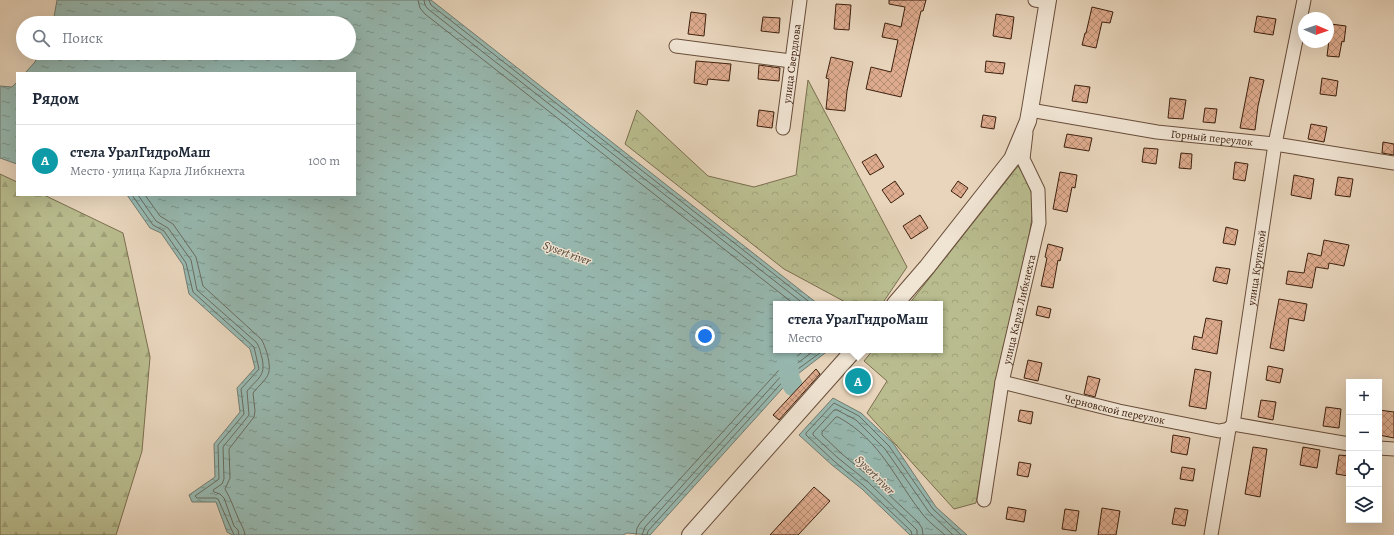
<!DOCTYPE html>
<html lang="ru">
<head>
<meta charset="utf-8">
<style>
	body { margin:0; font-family:Alegreya,serif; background:#f2f2f3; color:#1f2937 }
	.controls { position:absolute; right:12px; bottom:12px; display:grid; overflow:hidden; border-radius:0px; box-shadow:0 4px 16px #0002 }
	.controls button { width:36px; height:36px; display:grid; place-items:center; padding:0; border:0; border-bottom:1px solid #e0e1e3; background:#fff; color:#1f2937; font:20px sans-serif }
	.compass { position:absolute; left:1298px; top:12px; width:36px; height:36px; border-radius:50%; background:#fff; box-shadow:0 4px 16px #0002; rotate:92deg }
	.you { position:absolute; left:705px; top:336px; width:14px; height:14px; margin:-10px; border:3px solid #fff; border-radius:50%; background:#1a73e8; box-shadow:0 0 0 6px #1a73e833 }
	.badge { display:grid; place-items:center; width:26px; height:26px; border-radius:50%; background:#0f766e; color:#fff; font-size:13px; font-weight:700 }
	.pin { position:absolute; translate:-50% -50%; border:2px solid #fff; box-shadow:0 1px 4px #0006 }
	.popup { position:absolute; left:773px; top:301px; width:170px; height:52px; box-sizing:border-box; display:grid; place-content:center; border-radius:0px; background:#fff; filter:drop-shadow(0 1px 3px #0005); font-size:13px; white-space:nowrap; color:#747a83 }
	.popup b { font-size:15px; color:#1f2937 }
	.popup::after { content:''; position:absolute; left:50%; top:100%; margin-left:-8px; border:8px solid transparent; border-top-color:#fff }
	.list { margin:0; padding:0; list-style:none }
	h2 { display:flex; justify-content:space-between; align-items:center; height:52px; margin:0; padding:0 16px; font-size:17px }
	h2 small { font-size:13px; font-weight:400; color:#747a83 }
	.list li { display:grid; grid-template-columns:26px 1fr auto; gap:12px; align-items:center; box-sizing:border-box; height:72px; padding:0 16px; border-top:1px solid #e0e1e3 }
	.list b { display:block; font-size:15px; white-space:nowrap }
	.list p { margin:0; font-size:13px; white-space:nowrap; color:#747a83 }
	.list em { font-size:13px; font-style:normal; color:#747a83 }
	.icon { flex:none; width:22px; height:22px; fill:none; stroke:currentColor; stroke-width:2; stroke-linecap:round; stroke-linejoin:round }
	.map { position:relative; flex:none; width:1394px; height:535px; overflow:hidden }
	.search { position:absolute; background:#fff; box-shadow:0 4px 16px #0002; left:16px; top:16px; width:340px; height:44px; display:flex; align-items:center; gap:10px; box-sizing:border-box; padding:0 14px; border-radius:22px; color:#747a83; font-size:15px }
	.panel { position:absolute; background:#fff; box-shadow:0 4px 16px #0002; left:16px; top:72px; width:340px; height:124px; border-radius:0px }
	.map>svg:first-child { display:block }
	.forest { fill:url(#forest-firs); stroke:#7b6e4e }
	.park { fill:url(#park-crowns); stroke:#7b6e4e }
	.water { fill:url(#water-ripples); stroke:#737c70 }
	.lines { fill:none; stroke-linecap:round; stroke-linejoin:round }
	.shore { stroke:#6a6c60; stroke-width:1 }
	.river { stroke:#97b9b1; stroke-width:20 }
	.building { fill:url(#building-cross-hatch); stroke:#3d200e }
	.minor-casing { stroke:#684d3a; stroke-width:15 }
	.tertiary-casing { stroke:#684d3a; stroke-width:18 }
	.minor { stroke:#f0e4d3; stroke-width:13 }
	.tertiary { stroke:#f0e4d3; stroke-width:16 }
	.labels { text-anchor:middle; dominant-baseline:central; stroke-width:3; stroke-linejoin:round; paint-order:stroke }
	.street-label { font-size:11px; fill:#3d200e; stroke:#f0e4d3 }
	.water-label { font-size:12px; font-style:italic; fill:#544637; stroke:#f0e4d3 }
</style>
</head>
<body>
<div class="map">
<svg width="1394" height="535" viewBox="0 0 1394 535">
	<defs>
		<pattern id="forest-firs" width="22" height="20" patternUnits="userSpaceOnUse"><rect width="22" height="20" fill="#b9bc8e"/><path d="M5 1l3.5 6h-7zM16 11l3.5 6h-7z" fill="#a0a179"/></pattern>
		<pattern id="park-crowns" width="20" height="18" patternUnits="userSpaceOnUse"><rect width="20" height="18" fill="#b9bc8e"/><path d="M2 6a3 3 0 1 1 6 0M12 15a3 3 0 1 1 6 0" fill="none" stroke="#a0a179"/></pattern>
		<pattern id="water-ripples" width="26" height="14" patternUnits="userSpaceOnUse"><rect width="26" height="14" fill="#97b9b1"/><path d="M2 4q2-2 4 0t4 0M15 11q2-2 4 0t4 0" fill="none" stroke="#7c968e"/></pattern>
		<pattern id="building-cross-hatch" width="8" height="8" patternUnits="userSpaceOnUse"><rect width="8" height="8" fill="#deab8e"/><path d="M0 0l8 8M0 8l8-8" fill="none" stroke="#b58b72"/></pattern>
	</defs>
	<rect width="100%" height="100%" fill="#e8d5bc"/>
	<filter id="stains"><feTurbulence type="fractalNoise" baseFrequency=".005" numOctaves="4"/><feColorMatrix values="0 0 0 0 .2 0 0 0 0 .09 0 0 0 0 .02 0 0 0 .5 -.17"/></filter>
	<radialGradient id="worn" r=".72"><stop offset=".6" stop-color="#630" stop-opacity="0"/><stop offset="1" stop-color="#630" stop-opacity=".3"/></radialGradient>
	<path class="forest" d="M0,174L17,182V195H44L123,233L150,357L142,451L116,535H0Z"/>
	<path class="park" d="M808,80L907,267L882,304H849L784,269L625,144L637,110L708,176L754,187L796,175Z
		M1018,166L1029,183L1034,205L1028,242L1006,337L976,503L954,509L867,413L887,381L864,361L873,350H940V304H909Z"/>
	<path class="water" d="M57,0H431L818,304H776V350H829L790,380L650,535L627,533L623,535H232L227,532L216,502H192L189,495L215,477L214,444L240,412L237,388L255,368L250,349L189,294L183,265L161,233L150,228L127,195H355V73H25L35,62L39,53H349V23H52L54,17Z
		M17,82V164L0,158V86L12,87Z
		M833,398L861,413L893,443L936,507L967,535H910L862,489L832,465L799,435Z"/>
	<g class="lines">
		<path class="shore" d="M418,0L420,8L425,14L794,304
			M424,0L425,5L428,9L804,304
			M429,0L431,5L812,304
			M132,195L153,225L164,231L186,263L193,292L254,347L259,369L241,389L244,414L218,445L219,479L195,496L197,498H215L218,499L234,535
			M138,195L156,221L168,228L191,260L197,290L256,342C260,347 260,352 262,358C266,376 258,378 247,391L249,415L223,447L224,479L222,484L213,490L214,492L220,494L224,498L234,526L238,530L239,535
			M145,195L160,216L173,224L196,257L203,286L261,339C264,343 265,348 267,353C273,377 267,376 253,393L255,411L254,417L229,449L230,478L225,489C231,499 234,509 239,520C241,525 244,528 245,535
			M636,535L637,528L640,523L779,370L805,350
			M642,535L645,527L783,374L815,350
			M647,535L648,531L787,377L824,350
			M912,535L911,531L864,486L835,462L806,435V433L834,403L859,416L889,446L933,509L961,535
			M917,535V530L914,527L868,482L838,458L813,435V433L834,410H837L856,420L885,449L929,512L953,535
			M923,535L922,528L918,522L871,478L842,454L822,435V432L836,417H838C882,441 895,480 924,516C930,523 938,529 945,535"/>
		<path class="river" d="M786,350L790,380L793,386"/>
	</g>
	<path class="building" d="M889,0H926L923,11H921L901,97L866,89L871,67L891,72L898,40L882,37L885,23L901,27L905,7L889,4Z
		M836,4L851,5L849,30L834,29Z
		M1092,7L1113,12L1110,23L1102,22L1096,48L1082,45L1085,33H1086Z
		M691,12L706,14L704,36L688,34Z
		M996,14L1014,17L1011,39L993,36Z
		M1257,16L1276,19L1273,35L1254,32Z
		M763,17L780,18L779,33L761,31Z
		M1331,24L1346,26L1344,42L1342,41L1339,57L1327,56Z
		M831,57L853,62L847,91L845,111L826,109L829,79L826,78Z
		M696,61L731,64L729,81L708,79L707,85L694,83Z
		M986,61L1005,63L1003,74L985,72Z
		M759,65L780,68L779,81L758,79Z
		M1250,77L1264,80L1258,106L1255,130L1240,128Z
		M1322,78L1338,81L1336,96L1320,94Z
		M1075,85L1090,87L1087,103L1072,101Z
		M1170,98L1186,100L1183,119L1168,118Z
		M1205,108L1217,109L1215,123L1203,122Z
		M759,110L774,112L772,128L757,126Z
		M983,115L996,117L994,129L981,127Z
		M1311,124L1327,127L1324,142L1308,139Z
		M1067,134L1092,138L1089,151L1064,147Z
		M1383,142L1394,144V155L1382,153Z
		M1144,148L1158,149L1156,164L1142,162Z
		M1181,153L1192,154L1191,169L1179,168Z
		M876,154L884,167L870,175L862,162Z
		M1235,162L1248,164L1245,181L1233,179Z
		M1060,172L1077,175L1075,188L1072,187L1067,212L1053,209Z
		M1294,175L1314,179L1311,199L1291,195Z
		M1338,177L1353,179L1350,197L1335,195Z
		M895,181L904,194L891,203L882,190Z
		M958,181L968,188L961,198L951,191Z
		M920,215L928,228L911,239L903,226Z
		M1226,227L1238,230L1235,245L1223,243Z
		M1324,240L1349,245L1344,266L1329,263L1328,269L1316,267L1312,288L1286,284L1288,271L1304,273L1308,253L1321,256Z
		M1048,244L1063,248L1060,261L1058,260L1053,288L1041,286L1047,258L1045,257Z
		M1216,267L1230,269L1227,284L1213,281Z
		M1279,299L1307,304L1304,321L1289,318L1284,351L1270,348Z
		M1038,306L1051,309L1049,318L1036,315Z
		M1206,318L1222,321L1217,354L1192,349L1194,336L1202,338Z
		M1028,360L1042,363L1038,381L1024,378Z
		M1268,366L1283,369L1280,383L1266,380Z
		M816,369L820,374L779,420L773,415Z
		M1195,369L1211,372L1206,409L1189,406Z
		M1088,376L1100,379L1095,397L1084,394Z
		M1261,400L1276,402L1273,420L1258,417Z
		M1326,407L1341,409L1339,428L1323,426Z
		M1020,410L1033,412L1031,424L1018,421Z
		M1379,410L1394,412V438L1379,435Z
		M1173,435L1190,438L1187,455L1171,452Z
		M1253,447L1267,449L1260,497L1245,494Z
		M1303,447L1320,450L1317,468L1300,465Z
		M1339,455L1349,456V476L1336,474Z
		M1019,462L1031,464L1028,477L1017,475Z
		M1182,467L1195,469L1193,481L1180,479Z
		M814,487L830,501L798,535H770Z
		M1008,507L1026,510L1024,522L1006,519Z
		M1102,508L1120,511L1116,535H1098Z
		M1175,508L1188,510L1185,526L1172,524Z
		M1065,509L1079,511L1076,531L1062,529Z"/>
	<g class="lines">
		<g class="minor-casing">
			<g id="minor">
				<path d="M1035,0L1048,2"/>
				<path d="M676,46L791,61"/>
				<path id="s1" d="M1030,110L1157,132L1275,144L1394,163"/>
				<path id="s2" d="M783,128L800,0"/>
				<path id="s3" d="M1002,382L1119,411L1219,431L1229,429"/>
				<path d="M1233,424L1349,444"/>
				<path d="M1379,448L1394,449"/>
				<path id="s4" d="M984,500L1002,382L1039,223L1038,190L1023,159L1026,133"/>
				<path id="s5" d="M1211,535L1229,429L1233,424L1275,144L1304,0"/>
			</g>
		</g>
		<g class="tertiary-casing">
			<path id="tertiary" d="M895,304L927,267L1012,159L1028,121L1030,110L1048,0
				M690,535L854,350"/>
		</g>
		<use href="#minor" class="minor"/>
		<use href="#tertiary" class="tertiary"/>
	</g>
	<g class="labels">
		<g class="street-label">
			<text stroke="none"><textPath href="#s2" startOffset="65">улица Свердлова</textPath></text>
			<text stroke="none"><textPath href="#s1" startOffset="184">Горный переулок</textPath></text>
			<text stroke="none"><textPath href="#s5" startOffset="272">улица Крупской</textPath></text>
			<text stroke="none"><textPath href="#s4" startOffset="194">улица Карла Либкнехта</textPath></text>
			<text stroke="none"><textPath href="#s3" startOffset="116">Черновской переулок</textPath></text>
		</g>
		<g class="water-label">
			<text transform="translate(567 253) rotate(20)">Sysert river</text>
			<text transform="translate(875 475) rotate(45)">Sysert river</text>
		</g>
	</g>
	<rect width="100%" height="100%" filter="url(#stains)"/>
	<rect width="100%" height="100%" fill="url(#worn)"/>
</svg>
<div class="controls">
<button>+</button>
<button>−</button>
<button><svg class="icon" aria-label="locate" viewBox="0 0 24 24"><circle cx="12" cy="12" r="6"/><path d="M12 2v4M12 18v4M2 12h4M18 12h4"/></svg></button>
<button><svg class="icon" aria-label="layers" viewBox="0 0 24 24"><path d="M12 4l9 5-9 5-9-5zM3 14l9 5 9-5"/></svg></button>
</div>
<svg class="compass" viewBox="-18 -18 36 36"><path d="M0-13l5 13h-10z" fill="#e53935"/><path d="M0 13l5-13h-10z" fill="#747a83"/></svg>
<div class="you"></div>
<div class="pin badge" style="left:858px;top:381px;background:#0f9aa8">A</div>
<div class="popup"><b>стела УралГидроМаш</b>Место</div>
<div class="search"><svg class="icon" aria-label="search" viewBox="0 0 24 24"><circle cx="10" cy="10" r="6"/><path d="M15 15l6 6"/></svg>Поиск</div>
<section class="panel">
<h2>Рядом<small></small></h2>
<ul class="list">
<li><span class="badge" style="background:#0f9aa8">A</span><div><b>стела УралГидроМаш</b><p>Место · улица Карла Либкнехта</p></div><em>100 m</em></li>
</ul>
</section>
</div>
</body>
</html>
